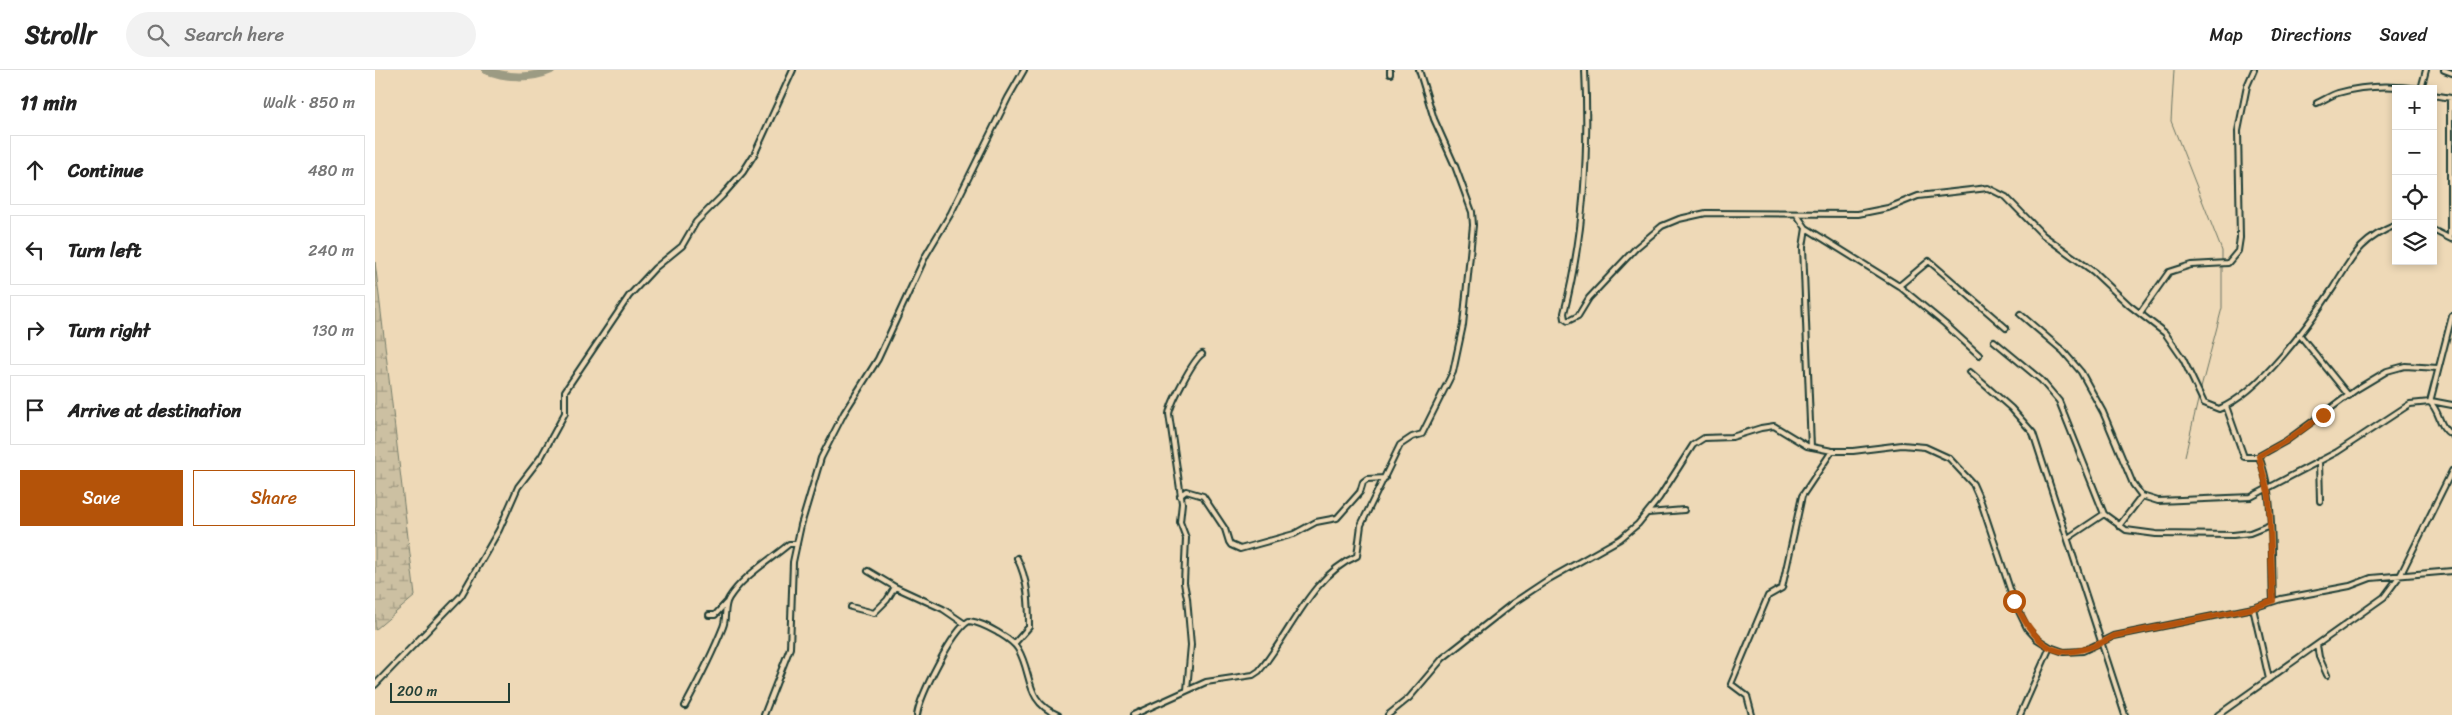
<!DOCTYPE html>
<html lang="en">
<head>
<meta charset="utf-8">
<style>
	body { margin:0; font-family:Sriracha,sans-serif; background:#f2f2f2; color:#222 }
	.controls { position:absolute; right:15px; top:15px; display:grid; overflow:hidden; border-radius:0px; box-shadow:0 2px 8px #0003 }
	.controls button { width:45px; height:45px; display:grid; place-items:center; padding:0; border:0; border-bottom:1px solid #e0e0e0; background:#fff; color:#222; font:25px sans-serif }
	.scale { position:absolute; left:15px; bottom:12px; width:120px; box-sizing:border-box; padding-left:5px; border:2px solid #1f3d34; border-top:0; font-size:14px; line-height:18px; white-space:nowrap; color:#1f3d34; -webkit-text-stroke:4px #eed9b7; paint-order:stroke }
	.stop { position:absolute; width:15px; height:15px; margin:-11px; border:4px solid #b45309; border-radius:50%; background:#fff }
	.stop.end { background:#b45309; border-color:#fff; box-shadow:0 1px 5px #0008 }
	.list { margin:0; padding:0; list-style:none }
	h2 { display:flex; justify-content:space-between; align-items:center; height:65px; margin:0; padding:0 20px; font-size:21px }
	h2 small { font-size:16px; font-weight:400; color:#767676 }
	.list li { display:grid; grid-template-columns:32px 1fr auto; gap:15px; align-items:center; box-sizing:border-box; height:70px; margin:0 10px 10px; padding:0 10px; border:1px solid #e0e0e0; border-radius:0px }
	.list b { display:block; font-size:19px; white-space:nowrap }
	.list em { font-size:16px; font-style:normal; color:#767676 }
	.actions { display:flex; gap:10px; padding:15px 20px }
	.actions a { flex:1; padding:11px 0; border:1px solid #b45309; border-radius:0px; text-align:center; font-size:18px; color:#b45309 }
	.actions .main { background:#b45309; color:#fff }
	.icon { flex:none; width:28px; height:28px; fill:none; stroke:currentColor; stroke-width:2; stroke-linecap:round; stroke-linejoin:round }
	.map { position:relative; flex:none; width:2077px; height:645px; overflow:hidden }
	header { display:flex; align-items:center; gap:30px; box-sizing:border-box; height:70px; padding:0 25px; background:#fff; border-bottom:1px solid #e0e0e0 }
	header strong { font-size:24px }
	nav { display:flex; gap:28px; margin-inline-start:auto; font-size:18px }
	.search { width:350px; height:45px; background:#f2f2f2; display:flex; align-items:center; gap:12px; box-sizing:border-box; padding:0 18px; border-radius:28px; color:#767676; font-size:19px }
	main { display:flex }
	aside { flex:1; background:#fff }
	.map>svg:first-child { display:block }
	.wetland { fill:url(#wetland-marsh); stroke:#767e6b }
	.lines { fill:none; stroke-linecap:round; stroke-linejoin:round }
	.stream { stroke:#6a7563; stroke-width:1 }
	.river { stroke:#9c9b83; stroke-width:8 }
	.street-casing { stroke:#1f3d34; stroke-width:8 }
	.street { stroke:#eed9b7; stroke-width:4 }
	.route { stroke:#b45309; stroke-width:6 }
</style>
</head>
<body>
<header>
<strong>Strollr</strong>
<div class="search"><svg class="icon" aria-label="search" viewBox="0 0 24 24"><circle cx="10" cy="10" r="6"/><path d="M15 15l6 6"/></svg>Search here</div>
<nav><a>Map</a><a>Directions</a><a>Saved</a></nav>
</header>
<main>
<aside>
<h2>11 min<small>Walk · 850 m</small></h2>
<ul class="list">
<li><svg class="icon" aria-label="ahead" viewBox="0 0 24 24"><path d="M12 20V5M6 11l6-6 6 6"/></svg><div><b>Continue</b></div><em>480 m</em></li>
<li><svg class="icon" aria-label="left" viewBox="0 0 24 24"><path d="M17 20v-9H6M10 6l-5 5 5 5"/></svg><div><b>Turn left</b></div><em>240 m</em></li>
<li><svg class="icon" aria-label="right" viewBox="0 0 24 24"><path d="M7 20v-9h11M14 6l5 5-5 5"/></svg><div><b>Turn right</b></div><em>130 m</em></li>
<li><svg class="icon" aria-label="arrive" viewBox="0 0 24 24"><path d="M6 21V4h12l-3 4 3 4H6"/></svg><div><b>Arrive at destination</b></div></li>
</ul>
<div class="actions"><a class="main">Save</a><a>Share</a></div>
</aside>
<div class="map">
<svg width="2077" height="645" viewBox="0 0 2077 645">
	<defs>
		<pattern id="wetland-marsh" width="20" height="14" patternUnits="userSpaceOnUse" patternTransform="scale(1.25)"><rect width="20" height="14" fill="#ccc0a2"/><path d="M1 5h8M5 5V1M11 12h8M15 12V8" fill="none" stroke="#a59d85"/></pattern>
	</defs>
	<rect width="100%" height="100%" fill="#eed9b7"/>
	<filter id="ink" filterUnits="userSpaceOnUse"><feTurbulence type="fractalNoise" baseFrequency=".02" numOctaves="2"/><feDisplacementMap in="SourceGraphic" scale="10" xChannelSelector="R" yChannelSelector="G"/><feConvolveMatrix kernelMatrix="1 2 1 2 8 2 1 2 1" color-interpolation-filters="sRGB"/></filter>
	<g filter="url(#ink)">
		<path class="wetland" d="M0,192L40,526L0,560Z"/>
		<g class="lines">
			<path class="stream" d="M1799,0L1796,51L1847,181V238L1825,322
				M1810,386L1824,326"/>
			<path class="river" d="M111,0C131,8 156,9 176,0"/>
			<g class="street-casing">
				<path id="street" d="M1210,0C1214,80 1209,165 1189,243L1190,249L1193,251L1203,246L1214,228L1261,178L1287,156L1304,149L1331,143L1483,144L1513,138L1543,126L1613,118L1631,127L1668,165L1719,202L1754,235L1790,263L1808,289L1829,333L1844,339C1885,322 1933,256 1958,218C1978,187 1984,170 2021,155
					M2069,0L2077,3
					M1015,4V0
					M2046,19L2051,0
					M2058,25L2076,28
					M2075,28V168
					M1942,33C1949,30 1956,25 1963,23C1990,15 2017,15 2045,19
					M1422,145L1431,158L1524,216L1570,254L1604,285
					M1431,158L1428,177L1436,377
					M2058,160L2076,169
					M1524,216L1554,191L1631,258
					M1765,243L1794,202L1816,195L1853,193L1863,181L1865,168L1863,61L1872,16L1879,0
					M1645,244L1688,281L1706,302L1728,342L1758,414L1767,426L1783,431L1876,427L1962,382L2035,334L2055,332L2077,246
					M1924,264L1974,326
					M1619,271L1666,310L1684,331L1729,444L1751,460L1781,464L1858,465L1875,463L1895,455
					M1595,302L1636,338L1658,363L1750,645
					M2056,331L2077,335
					M2055,332C2066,343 2063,357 2077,365
					M1851,336L1869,387H1884C1900,425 1896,488 1898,531
					M1884,386L1911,371L1982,319L2012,301L2030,296L2063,298
					M1944,391L1945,431
					M805,426L811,421L828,426L850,459L854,472L856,475L865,479L919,464L941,452L962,448L985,422L988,412L992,409L1010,408
					M1273,443L1309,440
					M1744,456L1767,426
					M1693,468L1729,444
					M493,501L520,517L568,539L590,554
					M476,537L499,543L512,530L520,517
					M1878,538L1894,609
					M334,545H340L351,533
					M639,574L654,557C654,532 653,510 642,488
					M1942,575L1944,587L1952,605
					M0,615L86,526L124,460L143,417L166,387L190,343V321L254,226L280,198L307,176L321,152L347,126L368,102L380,83L418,0
					M812,620L816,575L812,528L809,513L811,468L805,452L807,433L794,344C796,332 818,290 827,284
					M310,636C324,610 337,585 348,557C352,548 348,537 354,528C368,506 394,491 414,474H422
					M389,645L415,578L418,492L426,455L446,388L469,343L503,289L551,185L576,143L633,28L649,0
					M542,645C545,626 577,561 594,551C604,552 613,557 622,562C630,567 638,571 643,579C658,604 649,631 683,645
					M758,645L831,612L878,605L884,601C915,565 935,506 982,486L986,455L1025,375L1037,367L1047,364L1078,302L1088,255L1098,155L1097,142L1080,96L1059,49L1044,0
					M1013,645L1034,628L1068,588L1138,533L1174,509L1245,469L1263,454L1284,428L1318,375L1329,368L1357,367L1386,358L1399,356L1432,376L1457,381H1478L1527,375L1550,377L1574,388L1598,414L1606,432L1639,531L1652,558L1662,569L1675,577L1689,582L1708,581L1739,566L1878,538L1906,529L1975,516L1996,508L2077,501
					M1377,645L1372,626L1356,614L1393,526L1407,518L1427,426L1457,381
					M1645,645L1675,577
					M1843,645L2009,527L2026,504L2077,401"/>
			</g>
			<use href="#street" class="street"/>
		</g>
	</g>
	<g class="lines" filter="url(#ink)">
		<path class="route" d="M1639,531C1664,583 1687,596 1739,566L1878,538L1898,531L1894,426L1884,386L1911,371L1948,345"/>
	</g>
</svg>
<div class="controls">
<button>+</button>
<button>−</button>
<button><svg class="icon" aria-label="locate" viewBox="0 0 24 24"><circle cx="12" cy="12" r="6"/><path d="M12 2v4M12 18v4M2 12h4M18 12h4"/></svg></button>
<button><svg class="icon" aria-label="layers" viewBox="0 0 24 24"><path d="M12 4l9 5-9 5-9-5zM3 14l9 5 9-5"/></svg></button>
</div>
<div class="scale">200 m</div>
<div class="stop" style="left:1639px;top:531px"></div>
<div class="stop end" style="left:1948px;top:345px"></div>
</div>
</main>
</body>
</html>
